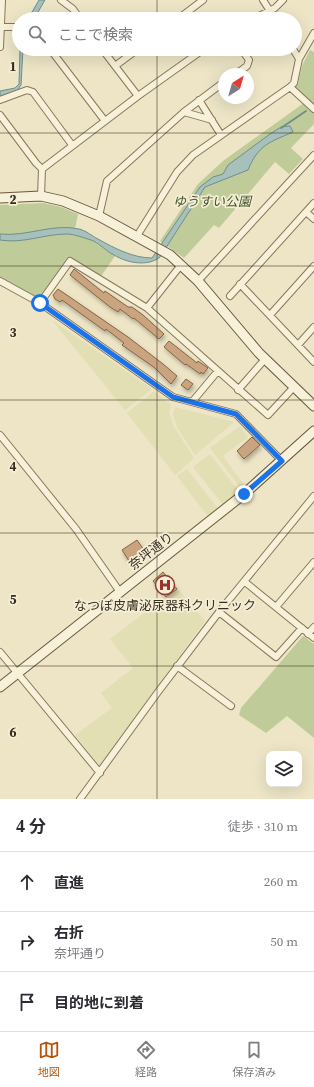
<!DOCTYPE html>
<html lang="ja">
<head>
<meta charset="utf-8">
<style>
	body { margin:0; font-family:"Source Serif 4","Noto Sans JP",serif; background:#f7f7f7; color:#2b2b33 }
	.controls { position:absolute; right:12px; bottom:12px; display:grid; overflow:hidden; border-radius:8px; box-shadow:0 4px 16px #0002 }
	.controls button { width:36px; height:36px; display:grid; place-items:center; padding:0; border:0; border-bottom:1px solid #e1e1e2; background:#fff; color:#2b2b33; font:20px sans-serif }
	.compass { position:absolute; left:218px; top:68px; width:36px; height:36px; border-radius:50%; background:#fff; box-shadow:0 4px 16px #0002; rotate:37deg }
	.stop { position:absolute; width:12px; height:12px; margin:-9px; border:3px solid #1a73e8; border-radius:50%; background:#fff }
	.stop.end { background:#1a73e8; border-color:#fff; box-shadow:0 1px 4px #0008 }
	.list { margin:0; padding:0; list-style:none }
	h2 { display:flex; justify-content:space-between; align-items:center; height:52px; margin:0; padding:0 16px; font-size:17px }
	h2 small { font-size:13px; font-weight:400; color:#7c7c81 }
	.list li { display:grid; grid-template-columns:26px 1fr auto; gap:12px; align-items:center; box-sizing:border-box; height:60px; padding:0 16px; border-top:1px solid #e1e1e2 }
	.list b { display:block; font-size:15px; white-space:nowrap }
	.list p { margin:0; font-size:13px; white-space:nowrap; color:#7c7c81 }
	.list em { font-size:13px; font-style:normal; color:#7c7c81 }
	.icon { flex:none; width:22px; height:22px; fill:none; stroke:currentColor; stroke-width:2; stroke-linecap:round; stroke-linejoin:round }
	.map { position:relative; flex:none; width:314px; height:799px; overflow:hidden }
	.search { position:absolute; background:#fff; box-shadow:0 4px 16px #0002; left:12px; right:12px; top:12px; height:44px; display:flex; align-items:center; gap:10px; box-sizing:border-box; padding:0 14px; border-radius:22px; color:#7c7c81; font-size:15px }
	.sheet { height:232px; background:#fff }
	nav { display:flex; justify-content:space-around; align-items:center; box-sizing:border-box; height:56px; border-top:1px solid #e1e1e2; background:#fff; font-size:11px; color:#7c7c81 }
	nav a { display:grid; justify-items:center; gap:2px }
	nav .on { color:#b45309 }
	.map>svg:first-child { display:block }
	.farmland { fill:#e2dfb4 }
	.green { fill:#c0cb9a }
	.water { fill:#a7c0bb; stroke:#6e8f8a }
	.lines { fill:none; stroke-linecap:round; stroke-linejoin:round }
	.stream { stroke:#6e8f8a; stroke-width:2 }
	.building { fill:#c9a47e; stroke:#866443; filter:url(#shadow) }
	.street-casing { stroke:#87775c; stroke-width:8 }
	.secondary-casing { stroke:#695840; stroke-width:11 }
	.street { stroke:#f8f1d9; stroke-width:6 }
	.secondary { stroke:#f8f1d9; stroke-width:9 }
	.route { stroke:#1a73e8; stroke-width:5 }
	.grid { fill:none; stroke:#382e20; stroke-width:1; stroke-opacity:0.55 }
	.labels { text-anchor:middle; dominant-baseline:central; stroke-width:3.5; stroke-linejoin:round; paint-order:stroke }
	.park-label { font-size:13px; font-style:italic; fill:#445427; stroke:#f4eed6 }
	.street-label { font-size:13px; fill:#382e20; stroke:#f4eed6 }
	.poi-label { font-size:13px; fill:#382e20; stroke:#f4eed6 }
	.grid-label { font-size:13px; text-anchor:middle; font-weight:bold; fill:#382e20; stroke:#f4eed6; stroke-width:3.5; stroke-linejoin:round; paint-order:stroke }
</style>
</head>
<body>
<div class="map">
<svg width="314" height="799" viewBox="0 0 314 799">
	<defs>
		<filter id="shadow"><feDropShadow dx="1.5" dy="3" stdDeviation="2" flood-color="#0004"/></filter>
	</defs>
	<rect width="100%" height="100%" fill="#ede5c6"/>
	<path class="farmland" d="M52,320L152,389L125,410Z
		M154,391L171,405L169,413L174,427L194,458L175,475L127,413Z
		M175,407L234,422L195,455L177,427L173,414Z
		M240,426L248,437L223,456L246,488L242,490L210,448Z
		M210,454L240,493L224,506L193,467Z
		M187,469L219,510L209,518L177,476Z
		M177,588L205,621L100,766L75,735L112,708L101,693L133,668L110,639Z"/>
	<path class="green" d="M310,50L314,52V124L291,148L303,159L289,174L275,162L219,228L214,225L184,258L160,241L198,184L223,161L308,100L295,87L298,84L302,66Z
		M43,203L61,207L78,214L75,229L115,256L99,279L70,261L40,303L0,281V238L11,236L0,234V205Z
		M303,636L314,644V738L287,716L266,733L239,715L241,708Z"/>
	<path class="water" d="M39,0H45L34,19H28Z
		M20,49H23L21,85L17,91L0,96V91L15,88L19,84Z
		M290,126L293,132C270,142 258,145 248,170L205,187L160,257C148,267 127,263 114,255C106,251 99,243 91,240C84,238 74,234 67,234C44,234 23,244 0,240V234C26,237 53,223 79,229C85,230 92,236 98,239C114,248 133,258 152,258L200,187L213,177L223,174L228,165L270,134L281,127Z"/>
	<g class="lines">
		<path class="stream" d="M281,128L306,111"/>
	</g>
	<path class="building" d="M74,269L104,293L105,291L128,307H132L143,315L164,334L159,339L134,318L133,319L120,309L118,312L110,307L70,275Z
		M58,289L128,337L163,364L177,376L171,384L155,368L122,345L124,343L106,329L105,331L62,300L60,302L55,299L53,295Z
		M169,341L197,363L198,361L208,368L203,374L201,372L200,374L186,364L185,365L164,347Z
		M186,379L193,384L188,390L181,385Z
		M252,437L260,445L244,459L237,451Z
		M137,540L144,550L129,561L122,550Z
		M163,572L177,589L166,597L153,581Z"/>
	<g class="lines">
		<g class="street-casing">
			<path id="street" d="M61,0L73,9L80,19
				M263,0L275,19
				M178,19L203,0
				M253,19L275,8L283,0
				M1,27H19
				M0,47L2,0
				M50,49L105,121
				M102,49L138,96
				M293,49L299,59
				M115,66L138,49
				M236,74L247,66L249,60L241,49
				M290,87L314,109
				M0,100L27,90L33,92L72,145
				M199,100L221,135
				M184,112L212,120
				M0,115L36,163L42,169
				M42,169L138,96L204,49
				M41,196L42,169
				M306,212L314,219
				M99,216L107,181L184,112L224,82
				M137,236L177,172L193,155L290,87L294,83L299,59L314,33
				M0,281L40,303L173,397L236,414L282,461
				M198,281L314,155
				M240,284L314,362
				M230,296L314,203
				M40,303L70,261L147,308L268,415L293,388
				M147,308L181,265
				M270,315L314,266
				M298,345L314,327
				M238,390L265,359
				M192,402L217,372
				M0,435L76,529L120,592
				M245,582L314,638
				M276,607L314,562
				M302,628L276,657L219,612L314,496
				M308,634L314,627
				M0,652L100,773
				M177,666L231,706
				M80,799L158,692L219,612"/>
		</g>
		<g class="secondary-casing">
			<path id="secondary" d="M0,198L41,196L63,201L99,216L170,255L198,281L259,353L314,406
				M0,687L244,494L314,431"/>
		</g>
		<use href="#street" class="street"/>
		<use href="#secondary" class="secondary"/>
	</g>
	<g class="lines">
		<path class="route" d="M40,303L173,397L236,414L282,461L244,494"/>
	</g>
	<path class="grid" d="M157,0V19M157,49V799M0,133H314M0,266H314M0,400H314M0,533H314M0,666H314"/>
	<defs>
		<g id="hospital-ring" transform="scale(1)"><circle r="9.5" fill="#f4eed6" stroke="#94382f" stroke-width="1.5"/><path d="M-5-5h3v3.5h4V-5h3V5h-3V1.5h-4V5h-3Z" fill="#94382f"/></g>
	</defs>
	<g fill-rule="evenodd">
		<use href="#hospital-ring" x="165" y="585"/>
	</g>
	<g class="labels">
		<g class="park-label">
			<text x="212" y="201">ゆうすい公園</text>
		</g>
		<g class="street-label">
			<text transform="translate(151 551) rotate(-38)">奈坪通り</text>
		</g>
		<g class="poi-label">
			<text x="165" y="605">なつぼ皮膚泌尿器科クリニック</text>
		</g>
	</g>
	<g class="grid-label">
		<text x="13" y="71">1</text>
		<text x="13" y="204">2</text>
		<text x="13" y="337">3</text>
		<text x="13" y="471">4</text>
		<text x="13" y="604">5</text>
		<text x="13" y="737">6</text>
	</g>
</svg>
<div class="controls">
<button><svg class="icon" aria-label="layers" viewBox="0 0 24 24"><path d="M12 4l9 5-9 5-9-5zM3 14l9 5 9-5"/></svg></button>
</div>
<svg class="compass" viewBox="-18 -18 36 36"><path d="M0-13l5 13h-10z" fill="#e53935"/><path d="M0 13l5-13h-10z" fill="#7c7c81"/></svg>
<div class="stop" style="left:40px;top:303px"></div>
<div class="stop end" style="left:244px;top:494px"></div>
<div class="search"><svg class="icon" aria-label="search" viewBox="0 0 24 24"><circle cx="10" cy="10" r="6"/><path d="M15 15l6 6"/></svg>ここで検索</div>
</div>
<section class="sheet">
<h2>4 分<small>徒歩 · 310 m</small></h2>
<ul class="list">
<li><svg class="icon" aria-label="ahead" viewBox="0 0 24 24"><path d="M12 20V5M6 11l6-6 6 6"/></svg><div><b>直進</b></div><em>260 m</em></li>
<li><svg class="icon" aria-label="right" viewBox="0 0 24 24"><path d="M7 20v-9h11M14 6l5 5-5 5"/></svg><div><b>右折</b><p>奈坪通り</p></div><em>50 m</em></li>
<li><svg class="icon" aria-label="arrive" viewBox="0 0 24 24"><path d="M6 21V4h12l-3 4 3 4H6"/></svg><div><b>目的地に到着</b></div></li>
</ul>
</section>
<nav>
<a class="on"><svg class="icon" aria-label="map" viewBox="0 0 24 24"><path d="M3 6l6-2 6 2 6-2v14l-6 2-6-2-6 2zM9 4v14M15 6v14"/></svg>地図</a>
<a><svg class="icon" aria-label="directions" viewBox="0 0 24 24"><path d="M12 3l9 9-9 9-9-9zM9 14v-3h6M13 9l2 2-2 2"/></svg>経路</a>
<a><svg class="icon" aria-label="saved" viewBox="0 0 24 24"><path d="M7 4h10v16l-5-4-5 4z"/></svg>保存済み</a>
</nav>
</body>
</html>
